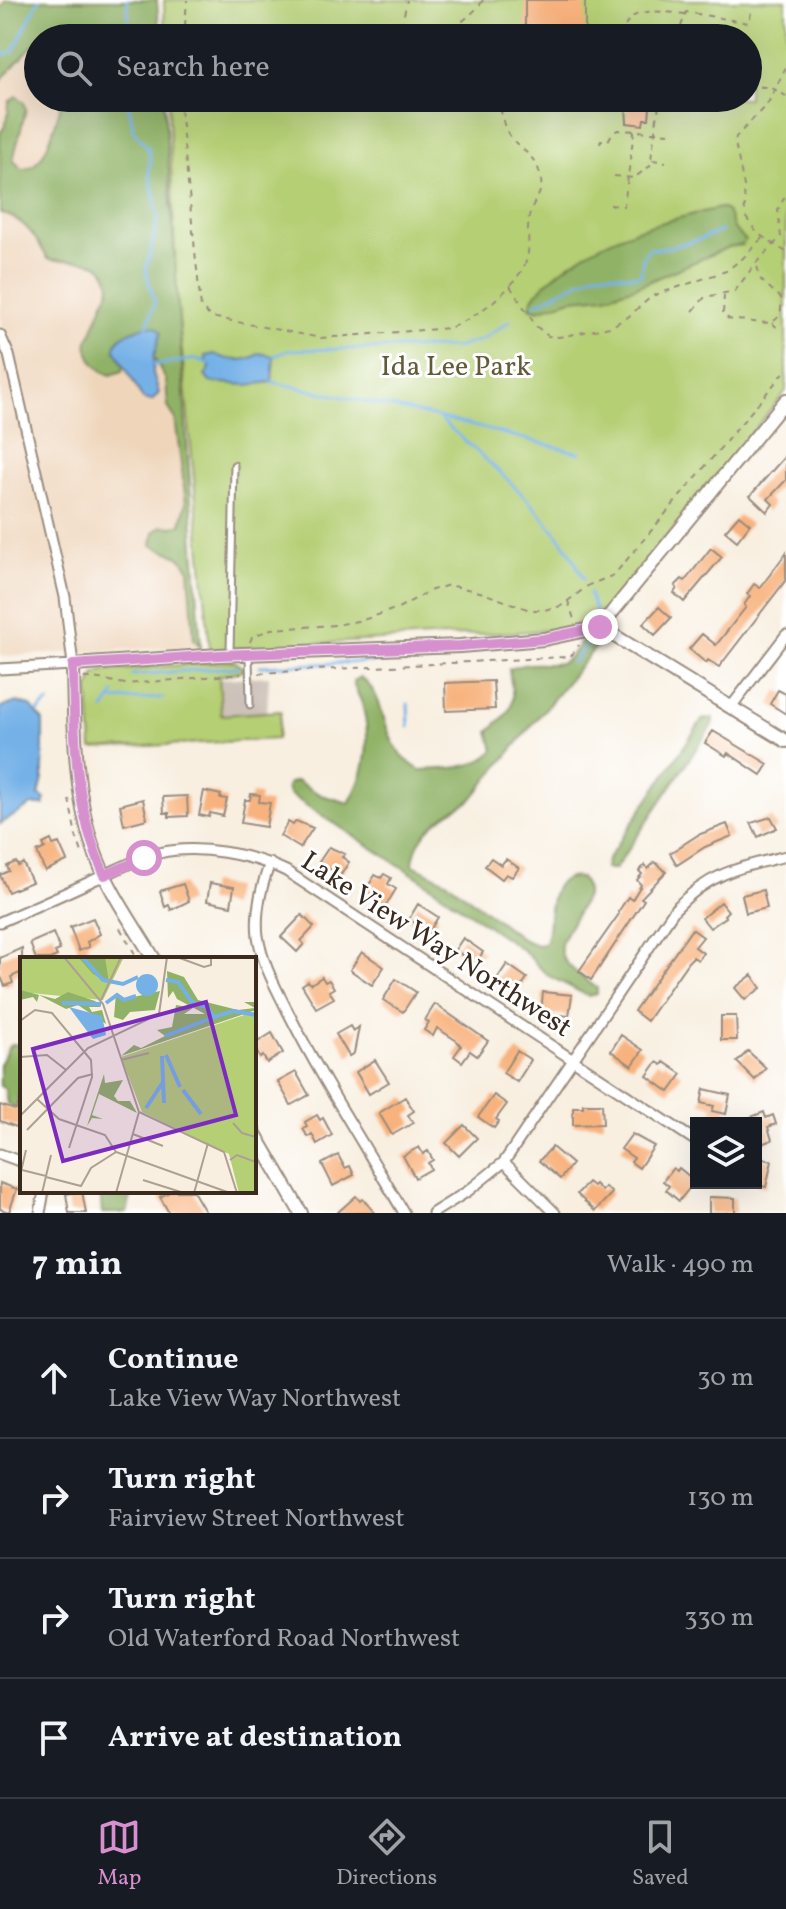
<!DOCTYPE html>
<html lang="en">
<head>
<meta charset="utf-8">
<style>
	body { margin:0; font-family:Vollkorn,serif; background:#20242c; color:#f1f3f6 }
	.controls { position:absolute; right:24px; bottom:24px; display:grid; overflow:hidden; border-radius:0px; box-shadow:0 8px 32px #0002 }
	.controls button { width:72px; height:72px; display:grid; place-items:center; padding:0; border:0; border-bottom:2px solid #363941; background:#171b24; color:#f1f3f6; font:40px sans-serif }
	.stop { position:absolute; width:24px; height:24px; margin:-18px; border:6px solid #d690ce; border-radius:50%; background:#fff }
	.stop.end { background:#d690ce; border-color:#fff; box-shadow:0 2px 8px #0008 }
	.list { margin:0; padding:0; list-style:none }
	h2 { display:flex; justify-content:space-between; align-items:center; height:104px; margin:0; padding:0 32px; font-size:34px }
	h2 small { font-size:26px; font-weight:400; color:#9ea1a6 }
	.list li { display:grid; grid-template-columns:52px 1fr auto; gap:24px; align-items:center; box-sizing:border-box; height:120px; padding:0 32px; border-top:2px solid #363941 }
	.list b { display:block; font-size:30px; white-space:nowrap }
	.list p { margin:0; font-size:26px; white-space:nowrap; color:#9ea1a6 }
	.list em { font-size:26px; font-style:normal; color:#9ea1a6 }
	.icon { flex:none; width:44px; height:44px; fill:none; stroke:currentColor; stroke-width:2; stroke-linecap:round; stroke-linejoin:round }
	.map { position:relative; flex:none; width:786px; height:1213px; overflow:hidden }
	.search { position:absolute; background:#171b24; box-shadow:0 8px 32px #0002; left:24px; right:24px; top:24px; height:88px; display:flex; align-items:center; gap:20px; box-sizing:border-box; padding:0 28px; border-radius:44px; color:#9ea1a6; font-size:30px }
	.sheet { height:584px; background:#171b24 }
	nav { display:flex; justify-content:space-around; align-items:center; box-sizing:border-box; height:112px; border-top:2px solid #363941; background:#171b24; font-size:22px; color:#9ea1a6 }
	nav a { display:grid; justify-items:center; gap:4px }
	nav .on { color:#d690ce }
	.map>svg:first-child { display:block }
	.built { fill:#efd6bb }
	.industrial { fill:#cdc2b9 }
	.green { fill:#b5cf75; stroke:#787c4a; stroke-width:2 }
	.forest { fill:#90b266; stroke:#666e42; stroke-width:2 }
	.water { fill:#75b1e7; stroke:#586e82; stroke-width:2 }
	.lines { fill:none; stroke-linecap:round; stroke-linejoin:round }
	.stream { stroke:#75b1e7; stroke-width:3 }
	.building { fill:#f8b27d }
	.service-casing { stroke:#9a8c7f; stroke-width:9 }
	.minor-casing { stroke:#9a8c7f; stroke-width:13 }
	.tertiary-casing { stroke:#9a8c7f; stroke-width:16 }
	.path { stroke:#9a8c7f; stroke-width:2; stroke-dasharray:6 6; stroke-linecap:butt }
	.service { stroke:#fff; stroke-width:5 }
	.minor { stroke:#fff; stroke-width:9 }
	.tertiary { stroke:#fff; stroke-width:12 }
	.route { stroke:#d690ce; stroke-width:10 }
	.labels { text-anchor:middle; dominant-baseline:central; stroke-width:6; stroke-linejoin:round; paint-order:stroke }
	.park-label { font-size:28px; fill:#605c38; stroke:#fff }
	.street-label { font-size:28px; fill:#3b2a1e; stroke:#fff }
	.inset-river { fill:none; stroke:#75b1e7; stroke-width:4 }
	.inset-road { fill:none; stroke:#aca092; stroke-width:2 }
	.view { fill:#7b2cbf; fill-opacity:0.15; stroke:#7b2cbf; stroke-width:4 }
	.inset-edge { fill:none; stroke:#3b2a1e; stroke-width:4 }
</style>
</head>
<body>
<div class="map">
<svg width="786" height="1213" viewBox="0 0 786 1213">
	<rect width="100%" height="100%" fill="#fff"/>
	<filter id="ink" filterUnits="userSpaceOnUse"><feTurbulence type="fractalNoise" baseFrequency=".0125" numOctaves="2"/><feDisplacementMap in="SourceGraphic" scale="16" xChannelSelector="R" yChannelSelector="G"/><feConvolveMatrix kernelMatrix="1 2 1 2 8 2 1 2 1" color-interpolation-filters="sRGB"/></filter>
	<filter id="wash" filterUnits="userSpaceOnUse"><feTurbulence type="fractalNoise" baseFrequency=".006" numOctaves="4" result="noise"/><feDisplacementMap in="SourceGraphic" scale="32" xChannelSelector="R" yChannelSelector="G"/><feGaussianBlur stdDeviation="1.8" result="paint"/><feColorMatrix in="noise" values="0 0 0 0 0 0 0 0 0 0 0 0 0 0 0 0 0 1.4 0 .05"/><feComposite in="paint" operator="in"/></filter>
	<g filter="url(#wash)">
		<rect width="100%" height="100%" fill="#f8efe0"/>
		<path class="built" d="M0,0H157L160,38H38V98H164L202,646L0,656Z"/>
		<path class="industrial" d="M269,676L267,712L221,715L219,679Z"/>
		<path class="green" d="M164,0H786V391L605,612L568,629L210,650L177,298L168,98H748V38H165Z
			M234,661L245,670L219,676L221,715L281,711L277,739L92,749L89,689L95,674L103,671Z"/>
		<path class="forest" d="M6,0H157L160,38H75L73,25L48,29L0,81V10Z
			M16,96L24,102L26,109L13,160L22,169C47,170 56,118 63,98H164L201,648L194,639L189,569C180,551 167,554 152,545L154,532L161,526L174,527L181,524L186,503L175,418L168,407L166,380L138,328L115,349L124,365L123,371L111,375C97,371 89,358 87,344L110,287C108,252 72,264 48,259C36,238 26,219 0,213V133C9,123 8,114 9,102Z
			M720,208L727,211L734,229L745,240L742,245L729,247L638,286L606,296L572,299L538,310L530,307C532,295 543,286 552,278C602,234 657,223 720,208Z
			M594,637L600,642L470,801C443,815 415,832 413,865L448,882L524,940L537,945L544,944C555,929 539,871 581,878L586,887V896C562,947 539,948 597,988V994L588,996L547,975L524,951L419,878L289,794L287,787L289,783L297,781L321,795L349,803C367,772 372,739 362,704C360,696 354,690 353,681L360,677C392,699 375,744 420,770C443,769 479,769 494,750L489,732C495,724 502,720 507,713C517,701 510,682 509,669C515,667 521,665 528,664C557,662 563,672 581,641Z
			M713,718V724L615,869H605L607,860L702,720Z
			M15,1044L22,1047V1105L16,1108L7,1104L5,1089L0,1086V1065L9,1046Z
			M100,1191H132L127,1213H102Z"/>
		<path class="water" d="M147,326L156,327L161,332L154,356L153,373L159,393L152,401L143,399L115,349C115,336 135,329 147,326Z
			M259,353L274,356L272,382L246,385L210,382L205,376L211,366L207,364L205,356L215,354C227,361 248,363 259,353Z
			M17,702L31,706L43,721V779L39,795L45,799L44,805H32L0,824V708Z"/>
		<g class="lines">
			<path class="stream" d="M127,0L130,38
				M0,55L13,52L39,0
				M127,98L134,131L148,148L150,159L149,172L158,217L146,271L155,303L147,326
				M535,304L597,273C613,271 627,278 641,275L643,257L649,249C674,248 697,241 721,231
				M274,356L290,350L459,347L481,340L510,321
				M154,365L197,359L212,365
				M272,382L438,417L580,453
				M441,420C484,458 529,495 563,542C572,553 577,567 584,579
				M589,593L597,616
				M572,663L589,642
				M260,666L399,661
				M132,675L237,667
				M111,700L163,698
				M408,704L409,727
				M104,710L115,693
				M38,712L49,702"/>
		</g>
		<g id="blocks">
			<path class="building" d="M525,0H585V38H525Z
				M525,98H584V112H525Z
				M630,102L646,104V107L650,108L649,119H644L643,125L627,123L626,105H630Z
				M786,455V480L768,499L773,504L767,512L750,496Z
				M739,515L750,524L737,541L725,531Z
				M711,548L722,557L684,602L674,593L677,588L675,586L682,579L685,581Z
				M786,553V580L719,667L708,660L706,663L689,649L702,634L716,645L746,607L744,605L750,596L747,594L754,584L760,588Z
				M659,607L671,618L655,635L643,624Z
				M493,681L495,709L446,711L445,683Z
				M778,690L786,694V714L770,704Z
				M713,731L768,764L761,775L728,753L726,756L705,743Z
				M204,791L221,795L220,798L227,799L223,816L210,813L209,817L199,815Z
				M251,794L260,795L259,802L270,803L266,827L241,823L245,800H250Z
				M187,796L188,816L169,817V813H164L163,797Z
				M143,799L147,819L124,825L120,805Z
				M771,817L777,828L758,837L751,823Z
				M296,821L313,828L300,848L280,836L288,822L293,825Z
				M727,824L732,836L705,847L677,865L670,853L698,835Z
				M51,840L53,845L59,843L67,861L45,871L37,852L45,848L43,844Z
				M329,847L345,854L342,857L349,862L340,876L319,862Z
				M491,858L501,865L506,859L519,868L512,877L506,874L502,879L485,866Z
				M16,862L18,866L23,863L32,882L8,892L0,875L9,871L7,866Z
				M655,862L666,872L641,898L644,900L591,980L579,971L619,914L618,912L628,897L632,900L641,885L637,880L642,874L639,871L645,865L648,869Z
				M384,874L391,878L388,884L396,889L385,907L364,893L375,875L381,878Z
				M210,883L234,887L231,906L207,901Z
				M183,884L189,901L171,910L169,905L165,907L160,891Z
				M763,890L767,908L746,913L742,895Z
				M721,902L728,911L724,915L726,917L710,928L702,918Z
				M418,904L438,917L429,932L409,919Z
				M302,915L314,927L301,941L304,944L297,952L281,937Z
				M93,918L100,934L87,942L89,947L79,951L70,927Z
				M692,929L703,937L695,947L703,953L698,960L693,957L688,962L647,1021L634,1011Z
				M53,933L60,950L55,952L57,956L50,959H36L30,943Z
				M463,938L483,952L475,964L455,950Z
				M22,948V972L11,977L13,983L5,986L0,975V958Z
				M362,952L384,967L372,985L350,970Z
				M507,964L527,978L517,993L497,979Z
				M752,975L761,988L745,1000L735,988Z
				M322,977L325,982L329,980L334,988L329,991L334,998L316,1008L302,985L308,981L311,984Z
				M396,979L416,992L403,1012L383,1000Z
				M543,992L572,995L569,1016L541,1013Z
				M435,1004L488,1041L477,1056L470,1051L462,1062L454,1056L461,1046L457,1041L437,1028L433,1036L424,1030L429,1022L425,1020Z
				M721,1016H736L737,1040H721Z
				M350,1026L353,1031L359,1027L354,1053L349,1056L336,1034Z
				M272,1033L283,1053L267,1063L263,1056L260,1058L255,1049L258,1047L256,1043Z
				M621,1035L643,1050L632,1066L611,1051Z
				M517,1051L531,1060L517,1082L503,1073Z
				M748,1051L766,1068L755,1080L737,1062Z
				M375,1060L389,1082L369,1094L356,1072Z
				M657,1062L662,1065L664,1062L682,1074L669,1092L647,1076Z
				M296,1072L309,1095L291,1105L278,1082Z
				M704,1089L730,1095L726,1114L712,1111L714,1106L701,1103Z
				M21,1095H22V1129L0,1121V1105L16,1110Z
				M494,1095L507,1104L496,1119L499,1121L494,1128L478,1117Z
				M405,1097L414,1111L408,1115L413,1123L392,1135L379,1113Z
				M583,1104H602L603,1124L573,1125V1107H583Z
				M764,1112L766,1118L773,1115L776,1124L768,1127L772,1140L756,1146V1123L738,1122Z
				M317,1115L320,1120L323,1118L332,1135L317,1144L312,1134L308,1137L303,1129L307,1127L305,1122Z
				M464,1125L477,1138L459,1156L446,1143Z
				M632,1134L654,1146L639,1168L631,1162L634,1158L621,1149Z
				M419,1147L423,1154L428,1151L433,1160L428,1163L431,1169L415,1178L403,1156Z
				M552,1147L572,1164L560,1179L539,1161Z
				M338,1155L345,1168L350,1166L354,1175L333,1186L322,1164Z
				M756,1157L772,1161L766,1187L756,1185Z
				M673,1168L677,1171L679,1168L695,1181L679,1201L666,1190L669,1186L663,1181Z
				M588,1182L593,1186L595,1184L602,1191L605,1187L612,1193L595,1211L577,1194Z
				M0,1183L17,1189L9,1212L0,1209Z
				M82,1191L86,1213H69L66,1194Z
				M171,1191H193L206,1213H169L160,1197Z
				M356,1196L360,1201L363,1199L375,1213H337Z
				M709,1197L735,1198V1213H709Z"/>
		</g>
	</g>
	<g filter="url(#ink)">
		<use href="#blocks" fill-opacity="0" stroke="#9a8c7f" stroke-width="2"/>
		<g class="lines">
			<g class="service-casing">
				<path id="service" d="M230,652L234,465
					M249,655L250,705"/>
			</g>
			<g class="minor-casing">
				<path id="minor" d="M0,335L9,355L65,597L73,665L0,669
					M731,707L786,635
					M270,863C261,887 255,911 258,936C262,963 275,986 287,1010C322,1080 365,1146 404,1213
					M0,922C32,908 64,894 96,879C117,870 137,858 159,853C199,844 250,854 286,871L696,1141
					M0,1154L22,1162
					M504,1162L555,1213
					M40,1213L44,1191
					M433,1213L468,1191L504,1162L675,909C709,873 740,867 786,856"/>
			</g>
			<g class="tertiary-casing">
				<path id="tertiary" d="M600,627L786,741
					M154,959C133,924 107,888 94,850C74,795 74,723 73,665L219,655L460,646L544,639L600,627L786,400
					M254,1132L301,1213"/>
			</g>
			<path class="path" d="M680,35L686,38
				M184,38L187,0
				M399,38L407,0
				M445,38C456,24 474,15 483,0
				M623,38C624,3 662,12 685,14
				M677,38L686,12L749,23L752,8
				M786,67L768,103L736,137L735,143L744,186L745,216L757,233L786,252
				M748,90C761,83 774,88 786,96
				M179,98L201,308L211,317L321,338L449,328C474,319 512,291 524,266C532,251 526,233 529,217C532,198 547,195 539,171C535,157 522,150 512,139C502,127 501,112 500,98
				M703,98L730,102L739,98
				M637,103L638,98
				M600,144L601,140L608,141L613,132L618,130L670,133
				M652,160L666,162
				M614,176L634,178L650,166L660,98
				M610,205L624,206L635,124
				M510,286L536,326L548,336L559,337L610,327L628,317L652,296L726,271L742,259L763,237
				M724,295L723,314C731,323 736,319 747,321C768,324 784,326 781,298L761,280L757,266
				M693,311L705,297L735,291L755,264L781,237L778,210L786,194
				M772,323L781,331
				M568,601L574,619
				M250,642L252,637L271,629L336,625L363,620L398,608L432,590L449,585L480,592L530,610H544L561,606L589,585L614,575L786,370
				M259,673L564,657L572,655L579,645
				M84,678C98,677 111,682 126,684L241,674
				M69,799L76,836L83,855
				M120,928L138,959"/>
			<use href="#service" class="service"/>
			<use href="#minor" class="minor"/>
			<use href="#tertiary" class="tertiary"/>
		</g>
	</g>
	<g class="lines" filter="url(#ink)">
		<path class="route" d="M144,858L105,875C74,811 74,735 73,665L219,655L460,646L544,639L600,627"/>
	</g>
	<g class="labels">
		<g class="park-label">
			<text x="456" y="367">Ida Lee Park</text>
		</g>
		<g class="street-label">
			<text transform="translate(436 945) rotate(33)">Lake View Way Northwest</text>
		</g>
	</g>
	<g transform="translate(20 957)">
		<rect width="236" height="236" fill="#f8efe0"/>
		<path d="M0,0H104L83,43L0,35ZM236,54V236H219L209,197L122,155L101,100Z" fill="#b5cf75"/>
		<path d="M58,0H85L89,26L73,17ZM147,14L164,20L178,43L218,53L235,51L224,45H236V53L101,99L114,88L121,91L145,79L137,73L152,70L156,48L173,51L164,57H185L157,42L153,34L148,41ZM0,33L35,42L48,35L75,44L81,50H69L72,55L82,53L86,67L58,48L46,52L19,38L17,45L13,40L0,43ZM140,34L135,53L110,55L103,63L94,60L96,36L105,42ZM84,117L85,126L103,123L94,139L98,144H110L117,156L79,137L72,158L83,162L72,161L67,169Z" fill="#90b266"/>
		<path d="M116 28a11 11 0 1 1 22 0a11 11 0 1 1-22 0ZM49,50L82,59L86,78L73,82Z" fill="#75b1e7"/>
		<path class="inset-river" d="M62,0L83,23L103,27L118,20M146,23L158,25L172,45L188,51L194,60L214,54L236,58M42,46L81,47M86,46L97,38L104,43L116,39M145,79L195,60M146,98L160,130M142,99L144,146M163,133L181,157M126,151L143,125"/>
		<path class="inset-road" d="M44,0L83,47L119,155L204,195L217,236M157,0L184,10L191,8V0M81,43L101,0M0,64L15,53L32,56L71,103L72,120L49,191M0,100L27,98L46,113M101,103L129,96M17,142L39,162L85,178L96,195L210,236M0,159L68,91L139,57L147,0M213,166L222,176L236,180M7,173L58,121L73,117M113,177L143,189M210,203L217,198L236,205M2,213L26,219M0,219L6,193M26,220L61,229L71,211L96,195M123,223L164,236M22,236L31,198M96,236L119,155M174,236L188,186"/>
		<path class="view" d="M186,45L216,158L43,204L13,92Z"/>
		<rect width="236" height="236" class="inset-edge"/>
	</g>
</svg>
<div class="controls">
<button><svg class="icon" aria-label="layers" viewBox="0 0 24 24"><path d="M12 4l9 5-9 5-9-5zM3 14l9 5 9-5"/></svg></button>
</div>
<div class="stop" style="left:144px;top:858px"></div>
<div class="stop end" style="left:600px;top:627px"></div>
<div class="search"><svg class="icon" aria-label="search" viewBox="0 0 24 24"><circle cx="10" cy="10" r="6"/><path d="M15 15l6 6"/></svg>Search here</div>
</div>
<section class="sheet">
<h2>7 min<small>Walk · 490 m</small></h2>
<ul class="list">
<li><svg class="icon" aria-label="ahead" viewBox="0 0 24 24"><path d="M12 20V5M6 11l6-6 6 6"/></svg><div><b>Continue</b><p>Lake View Way Northwest</p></div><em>30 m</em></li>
<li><svg class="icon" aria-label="right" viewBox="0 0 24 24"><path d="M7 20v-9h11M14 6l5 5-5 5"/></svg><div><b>Turn right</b><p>Fairview Street Northwest</p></div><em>130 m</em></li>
<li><svg class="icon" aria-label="right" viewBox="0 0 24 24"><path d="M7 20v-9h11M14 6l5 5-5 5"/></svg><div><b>Turn right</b><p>Old Waterford Road Northwest</p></div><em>330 m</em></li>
<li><svg class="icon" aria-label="arrive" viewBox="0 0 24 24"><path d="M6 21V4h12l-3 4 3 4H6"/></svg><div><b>Arrive at destination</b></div></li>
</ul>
</section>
<nav>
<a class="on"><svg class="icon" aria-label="map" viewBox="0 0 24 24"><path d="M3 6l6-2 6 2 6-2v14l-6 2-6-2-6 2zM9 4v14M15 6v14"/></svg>Map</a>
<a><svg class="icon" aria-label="directions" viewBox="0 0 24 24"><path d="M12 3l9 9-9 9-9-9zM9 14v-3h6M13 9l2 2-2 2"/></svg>Directions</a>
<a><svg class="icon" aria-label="saved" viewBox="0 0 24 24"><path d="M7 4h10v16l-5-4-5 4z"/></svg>Saved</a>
</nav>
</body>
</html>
